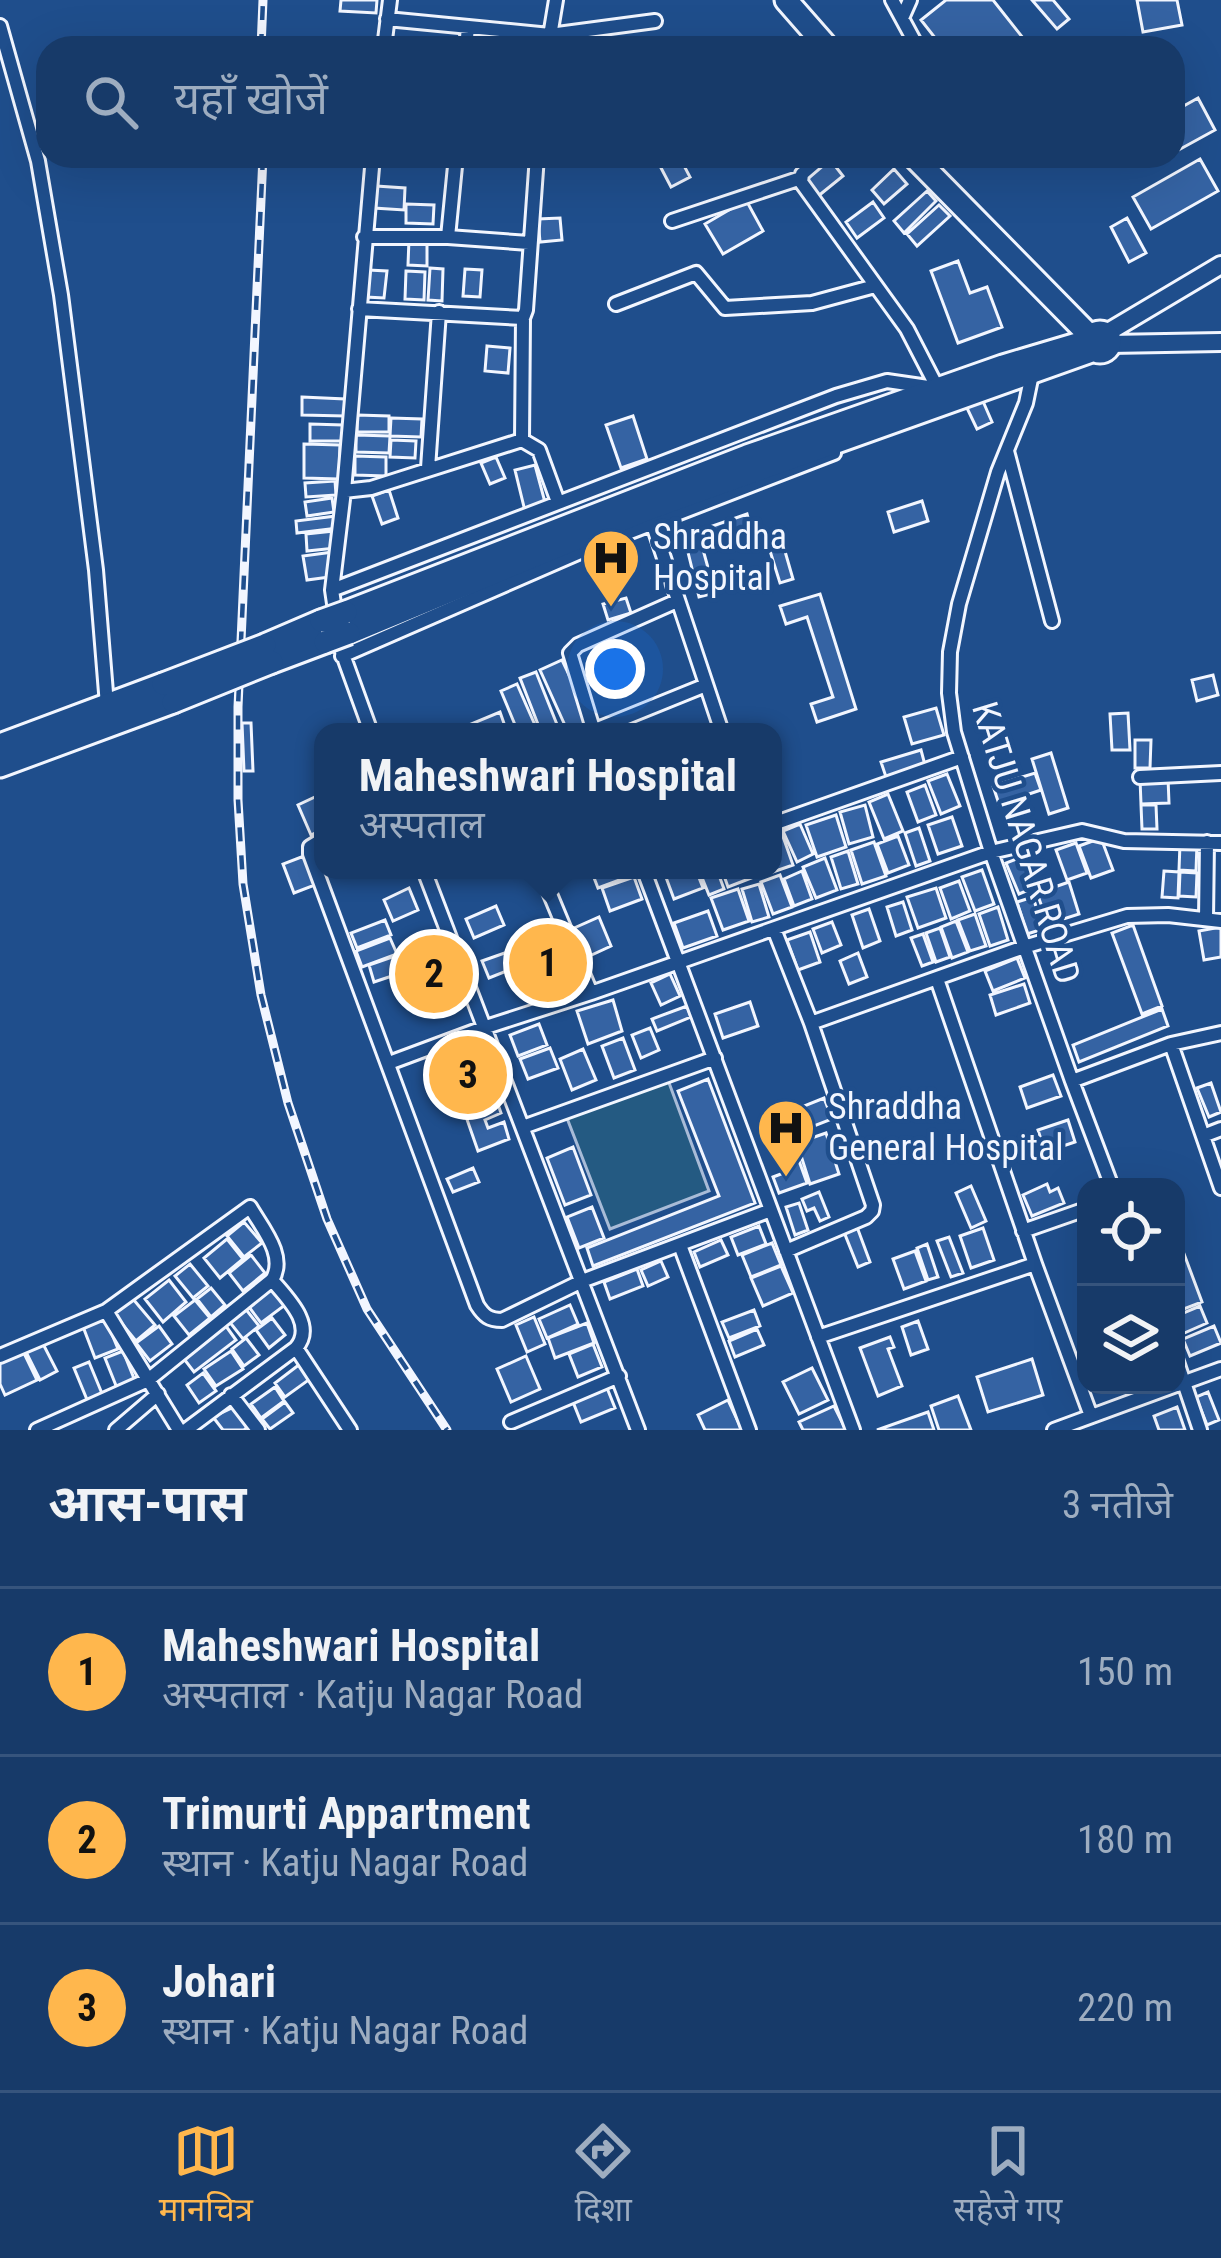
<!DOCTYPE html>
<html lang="hi">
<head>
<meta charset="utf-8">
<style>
	body { margin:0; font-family:"Roboto Condensed","Noto Sans Devanagari",sans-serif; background:#20416f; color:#f1f3f6 }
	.controls { position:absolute; right:36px; bottom:36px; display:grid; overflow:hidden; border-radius:24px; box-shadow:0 12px 48px #0002 }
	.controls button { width:108px; height:108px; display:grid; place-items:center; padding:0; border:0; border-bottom:3px solid #36547d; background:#173a69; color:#f1f3f6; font:60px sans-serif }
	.you { position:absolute; left:615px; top:669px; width:42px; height:42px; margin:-30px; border:9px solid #fff; border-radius:50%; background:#1a73e8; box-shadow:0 0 0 18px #1a73e833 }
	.badge { display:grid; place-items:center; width:78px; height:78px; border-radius:50%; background:#ffb74d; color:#111; font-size:39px; font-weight:700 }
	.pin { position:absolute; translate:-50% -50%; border:6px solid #fff; box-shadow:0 3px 12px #0006 }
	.popup { position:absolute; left:314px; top:723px; width:468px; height:156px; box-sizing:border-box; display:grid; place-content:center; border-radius:24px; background:#173a69; filter:drop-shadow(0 3px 9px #0005); font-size:39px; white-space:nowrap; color:#9eadc0 }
	.popup b { font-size:45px; color:#f1f3f6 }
	.popup::after { content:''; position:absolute; left:50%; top:100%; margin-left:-24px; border:24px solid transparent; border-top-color:#173a69 }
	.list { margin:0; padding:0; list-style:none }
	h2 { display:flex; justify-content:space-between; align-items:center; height:156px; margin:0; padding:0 48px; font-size:51px }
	h2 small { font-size:39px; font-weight:400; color:#9eadc0 }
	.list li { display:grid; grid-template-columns:78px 1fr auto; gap:36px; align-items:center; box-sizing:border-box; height:168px; padding:0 48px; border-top:3px solid #36547d }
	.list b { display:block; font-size:45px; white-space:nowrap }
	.list p { margin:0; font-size:39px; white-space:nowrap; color:#9eadc0 }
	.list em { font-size:39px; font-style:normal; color:#9eadc0 }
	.icon { flex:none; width:66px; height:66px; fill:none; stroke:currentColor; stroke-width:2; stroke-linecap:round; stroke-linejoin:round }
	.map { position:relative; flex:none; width:1221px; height:1430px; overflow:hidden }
	.search { position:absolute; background:#173a69; box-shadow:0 12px 48px #0002; left:36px; right:36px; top:36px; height:132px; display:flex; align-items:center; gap:30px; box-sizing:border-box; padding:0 42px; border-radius:36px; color:#9eadc0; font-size:45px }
	.sheet { height:660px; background:#173a69 }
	nav { display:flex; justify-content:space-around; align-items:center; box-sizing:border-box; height:168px; border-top:3px solid #36547d; background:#173a69; font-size:33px; color:#9eadc0 }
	nav a { display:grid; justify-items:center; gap:6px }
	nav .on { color:#ffb74d }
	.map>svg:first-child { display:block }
	.green { fill:#245a82; stroke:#a8bbd7; stroke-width:3 }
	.building { fill:#3563a3; stroke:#f2f6ff; stroke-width:3 }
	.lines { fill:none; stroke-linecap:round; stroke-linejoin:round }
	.minor-casing { stroke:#f2f6ff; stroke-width:18 }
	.secondary-casing { stroke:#f2f6ff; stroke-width:22 }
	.trunk-casing { stroke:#f2f6ff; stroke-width:27 }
	.minor { stroke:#1f4e8c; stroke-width:12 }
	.secondary { stroke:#1f4e8c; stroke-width:16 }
	.trunk { stroke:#1f4e8c; stroke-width:21 }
	.rail-casing { stroke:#f2f6ff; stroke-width:9 }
	.rail { stroke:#1f4e8c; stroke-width:4.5; stroke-dasharray:14; stroke-linecap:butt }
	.trunk-bridge-casing { stroke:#f2f6ff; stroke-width:27; stroke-linecap:butt }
	.trunk-bridge { stroke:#1f4e8c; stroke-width:21 }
	.labels { text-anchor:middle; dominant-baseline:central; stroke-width:9; stroke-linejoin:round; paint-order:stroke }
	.poi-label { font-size:36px; fill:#f2f6ff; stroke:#1f4e8c; text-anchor:start }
	.street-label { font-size:36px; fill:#f2f6ff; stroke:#1f4e8c }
</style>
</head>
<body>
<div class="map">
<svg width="1221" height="1430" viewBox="0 0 1221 1430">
	<rect width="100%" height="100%" fill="#1f4e8c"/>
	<path class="green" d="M665,1072L709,1191L610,1229L565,1113Z"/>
	<path class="building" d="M341,0H377L376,13L340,11Z
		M946,0H993L1031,48H943L921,20Z
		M1032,0H1053L1069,19L1057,29Z
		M1137,0H1177L1182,25L1143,32Z
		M1198,98L1215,130L1173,153V112Z
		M674,156H679L690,177L671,187L659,164Z
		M829,158L843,176L817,197L803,178Z
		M1200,159L1218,191L1151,229L1133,197Z
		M894,169L907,184L884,204L872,190Z
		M376,186L405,188L404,210L374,208Z
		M927,191L936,201L904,233L894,221Z
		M746,200L763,231L723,254L705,224Z
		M873,202L884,218L857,238L846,222Z
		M406,204L434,205L433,224L406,223Z
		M939,205L950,216L917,246L907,234Z
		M560,218L562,240L540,242L538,219Z
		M1127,218L1146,253L1129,262L1111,227Z
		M409,239L427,240V266L408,265Z
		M958,261L970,293L987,287L1002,327L958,343L931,271Z
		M430,268L443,269L442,301L428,300Z
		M465,269L482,270L480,297L463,296Z
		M368,270L387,271L384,298L366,297Z
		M406,271L425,272L424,300L405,299Z
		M487,346L510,348L508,373L485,371Z
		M302,397L345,399V416L302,415Z
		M982,399L992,422L977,429L966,406Z
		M357,415L389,416V432H357Z
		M633,416L647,459L621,468L606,425Z
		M391,418L422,419L421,437L390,436Z
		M310,424L343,425V441H310Z
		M356,435L390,436L389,453L356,452Z
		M391,440L416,441L415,458L390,457Z
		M304,444L340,445L339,479L304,478Z
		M355,456L386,457V476L355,475Z
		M496,457L505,478L490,484L481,463Z
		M535,465L546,506L525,511L515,470Z
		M335,481L336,495L306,497L305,483Z
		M389,490L398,518L382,524L372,496Z
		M332,498L334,512L307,516L305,502Z
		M922,501L928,521L894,532L888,512Z
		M747,514L752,532L702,546L715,593L699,597L684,536Z
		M336,516L338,528L297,533L296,521Z
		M334,531L336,548L307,551L306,534Z
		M780,534L793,579L780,583L766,538Z
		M333,552L337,576L307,580L303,556Z
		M820,594L856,709L817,722L811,704L833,697L807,617L786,624L780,606Z
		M626,598L631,613L608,620L603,604Z
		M562,660L591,721L568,732L540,670Z
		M536,672L560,732H541L520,678Z
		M1213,675L1218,695L1197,701L1192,680Z
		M517,684L538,732H518L501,691Z
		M936,708L944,735L912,744L904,717Z
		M500,712L507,732H474L471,724Z
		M1128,713L1130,750H1112L1110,714Z
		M242,723H251L253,771H244Z
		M1135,740H1151L1150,768H1135Z
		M921,750L925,765L886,777L881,762Z
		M1051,753L1068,808L1049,814L1032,759Z
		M1035,773L1041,790L999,804L993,786Z
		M947,774L960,806L941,814L928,781Z
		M1168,778L1169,803L1141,804L1140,779Z
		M925,785L936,815L918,822L907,792Z
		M888,794L903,831L884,839L869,802Z
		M315,797L323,814V829L311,835L298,805Z
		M865,805L873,837L849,844L840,812Z
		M1141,805H1156L1157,829H1142Z
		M836,815L846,847L817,857L806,825Z
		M952,817L962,846L938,854L928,825Z
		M800,824L813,854L797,862L783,831Z
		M919,828L930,861L916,866L905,833Z
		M781,831L793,865L764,875L762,870H773V834Z
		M898,836L909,865L888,873L877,844Z
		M1101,838L1113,870L1091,878L1079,846Z
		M874,842L886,876L862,884L851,850Z
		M1076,843L1087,873L1067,880L1056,850Z
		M1180,844H1197L1196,871L1179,870Z
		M848,851L858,884L841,889L831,857Z
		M304,856L315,885L294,893L283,864Z
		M1024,856L1036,887L1019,894L1006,863Z
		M825,858L837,890L816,898L803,867Z
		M591,870H632L633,875L598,888Z
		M670,870H696L703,888L674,899L664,872Z
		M699,870H717L724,889L709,895Z
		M722,870H758L759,875L728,887Z
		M982,870L994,904L975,911L962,877Z
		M802,871L812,899L794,906L784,879Z
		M1164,871L1179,872L1178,898L1162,897Z
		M1180,872L1197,873L1196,897L1179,896Z
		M780,875L792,907L773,914L761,882Z
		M634,877L642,899L610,911L602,888Z
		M959,881L970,911L951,919L940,888Z
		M1069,882L1079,914L1048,924L1037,893Z
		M759,884L769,917L752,922L742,889Z
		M409,888L418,910L393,921L384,900Z
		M936,888L946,918L918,928L907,897Z
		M738,889L749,921L723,930L711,898Z
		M1033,897L1043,929L1027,934L1017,902Z
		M903,902L912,930L896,936L887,907Z
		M496,906L504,925L474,938L466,919Z
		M998,907L1008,940L990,946L979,914Z
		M869,909L880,941L863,948L852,915Z
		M708,911L717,936L683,948L674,923Z
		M975,914L986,946L970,951L958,920Z
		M599,917L611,946L585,958L572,929Z
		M385,920L391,935L357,948L351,933Z
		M956,921L968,952L952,958L941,927Z
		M832,922L841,945L822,953L813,929Z
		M1133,925L1162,1006L1142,1014L1112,933Z
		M1221,927V957L1204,960L1199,931Z
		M940,928L950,957L936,962L926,933Z
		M810,932L820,962L798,970L787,940Z
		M923,934L933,962L922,966L911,938Z
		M390,938L397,954L362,967L356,951Z
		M435,939L458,1001L432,1011L410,948Z
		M558,948L572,981L544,992L531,960Z
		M516,949L522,965L489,978L482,961Z
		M858,953L867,977L849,984L840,961Z
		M398,955L404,972L374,982L369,965Z
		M1017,958L1025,978L993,991L985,971Z
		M670,974L680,996L661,1005L651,983Z
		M1024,984L1030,1003L996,1015L990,995Z
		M613,1000L622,1031L588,1044L577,1011Z
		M750,1002L758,1026L723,1038L715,1014Z
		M687,1006L691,1017L657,1031L652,1019Z
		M1162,1009L1168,1026L1079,1062L1073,1045Z
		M539,1024L547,1045L518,1056L510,1035Z
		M650,1028L659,1050L641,1058L632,1035Z
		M623,1038L635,1070L614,1078L602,1046Z
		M550,1048L558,1068L528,1079L520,1059Z
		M583,1049L596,1080L572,1090L560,1059Z
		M1053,1075L1061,1096L1027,1108L1020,1087Z
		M708,1079L755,1203L593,1266L587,1248L719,1196L678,1091Z
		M1211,1083L1221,1112L1209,1117L1197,1088Z
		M495,1096L501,1113L485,1120L488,1128L504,1122L509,1139L478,1151L463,1108Z
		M824,1098L832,1119L796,1133L789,1112Z
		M1068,1120L1075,1142L1045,1152L1038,1130Z
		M826,1133L839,1174L810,1184L797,1143Z
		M573,1147L591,1195L565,1205L547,1158Z
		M798,1158L807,1183L779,1193L773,1177L789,1171L786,1163Z
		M473,1168L479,1182L453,1192L447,1179Z
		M1047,1184L1050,1192L1058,1188L1064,1203L1032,1216L1023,1195Z
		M971,1186L986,1221L971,1228L956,1193Z
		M819,1192L829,1217L820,1221L814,1208L807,1211L802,1199Z
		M799,1203L808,1230L795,1235L786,1207Z
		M592,1207L604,1238L579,1248L567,1217Z
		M244,1222L262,1243L244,1257L227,1236Z
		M759,1226L766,1244L738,1255L731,1237Z
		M857,1227L870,1262L858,1267L844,1232Z
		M983,1228L994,1260L971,1268L960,1236Z
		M1177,1235L1202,1302L1176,1312V1236Z
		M949,1237L963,1273L951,1277L937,1241Z
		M227,1239L243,1259L220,1278L204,1258Z
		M721,1240L728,1255L700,1267L694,1252Z
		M772,1243L781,1265L751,1277L742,1255Z
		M927,1244L938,1277L928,1280L917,1248Z
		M915,1251L926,1281L904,1289L893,1259Z
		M251,1255L265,1273L243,1291L229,1273Z
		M661,1261L668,1277L648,1286L641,1270Z
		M190,1264L208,1286L193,1298L175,1276Z
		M781,1266L793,1293L763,1306L751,1278Z
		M637,1269L643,1286L610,1299L604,1282Z
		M169,1280L186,1302L163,1322L145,1299Z
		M270,1285L285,1305L261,1323L246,1303Z
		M211,1288L225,1305L211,1317L197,1299Z
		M133,1299L155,1325L136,1341L114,1314Z
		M195,1300L210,1318L189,1335L174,1316Z
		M570,1305L578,1324L547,1338L539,1319Z
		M1200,1306L1207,1323L1182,1334L1176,1316Z
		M244,1307L259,1326L243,1339L228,1320Z
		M754,1310L760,1326L729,1338L722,1322Z
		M104,1315L118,1349L95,1358L82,1324Z
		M534,1317L545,1344L527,1352L516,1325Z
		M272,1318L285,1335L269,1348L256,1330Z
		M918,1321L928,1349L911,1355L902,1327Z
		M223,1322L236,1340L194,1372L181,1355Z
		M587,1323L594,1343L555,1358L548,1338Z
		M159,1326L172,1344L150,1361L136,1343Z
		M1214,1326L1221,1343L1190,1356L1183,1339Z
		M757,1329L764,1345L735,1357L729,1341Z
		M890,1337L894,1347L888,1349L902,1386L878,1396L860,1348Z
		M246,1338L259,1355L244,1366L232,1349Z
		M41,1340L57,1371L40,1380L24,1348Z
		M593,1344L602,1367L578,1377L569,1354Z
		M22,1349L37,1380L5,1395L0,1384V1359Z
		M123,1351L135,1381L117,1388L105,1358Z
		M231,1351L243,1369L216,1386L204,1369Z
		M526,1356L540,1389L511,1402L497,1369Z
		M1032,1359L1043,1395L988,1412L977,1377Z
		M89,1362L103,1396L88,1402L74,1368Z
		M300,1364L310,1379L285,1397L275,1383Z
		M812,1368L828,1400L799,1414L783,1382Z
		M203,1373L216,1391L199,1403L187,1385Z
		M275,1387L284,1401L261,1418L251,1404Z
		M607,1388L615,1408L581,1422L573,1402Z
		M1208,1392L1219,1420L1207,1425L1196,1397Z
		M958,1396L971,1430H939L931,1406Z
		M728,1400L742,1430H705L698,1415Z
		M285,1402L293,1413L270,1429L262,1419Z
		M834,1406L846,1430H803L799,1422Z
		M234,1407L250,1425L244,1430H223L213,1417Z
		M1177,1407L1185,1430H1159L1154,1416Z
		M928,1412L934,1430H877Z"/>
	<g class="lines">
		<g class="minor-casing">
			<path id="minor" d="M892,0L918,48
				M902,18L910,0
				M387,19L550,35L655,21
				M0,26L38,161L61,295L96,570L107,705
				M384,48L390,0
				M466,48L468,27
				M548,48L556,0
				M823,156L802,174L801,182L907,329L938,389
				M672,221L801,178
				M364,237H448L529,243
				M448,237L456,156
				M616,304L696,273L725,308L812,303L875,286
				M359,309L523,318L526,310L537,156
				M1032,374L1026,403L998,472L959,604L950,652L949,693L954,732L991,852L1072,1081L1171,1044L1221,1188
				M522,440L523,318
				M1007,451L1052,621
				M428,468L439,312
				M344,491L371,488L522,440L539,450L558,502
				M653,525L722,732
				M332,590L836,396L887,381L928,387
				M336,617L332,590L344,491L373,156
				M341,649L371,732
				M342,656L594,546L834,453
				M590,732L706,685
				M594,732L570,653L578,645L677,601
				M1140,777L1221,773
				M773,824L962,757
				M323,839L310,847V854L477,1305C484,1316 489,1320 502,1320L582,1281L771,1210L644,871L648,870
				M424,870L638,1430
				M540,870L591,993
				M1206,919L1207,842
				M774,929L811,1023L873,1205L872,1211L866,1217L786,1251
				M937,979L1035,1264L1091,1416
				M811,1023L1024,947L1127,916L1168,915L1221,921
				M1171,1044L1221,1033
				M389,1063L483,1028L591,993L991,852L1082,831L1124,841L1221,843
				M1072,1081L1112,1187
				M523,1127L715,1058
				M1203,1136L1221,1129
				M771,1210L853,1430
				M1023,1231L1086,1209
				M680,1245L749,1430
				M106,1311L179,1430
				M818,1337L1035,1264
				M296,1348L350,1430
				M0,1356L106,1311L250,1207C262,1228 287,1256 272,1280L148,1380L37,1430
				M1176,1359L1200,1430
				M1177,1385L1221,1369
				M231,1395L258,1430
				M511,1422L619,1376
				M116,1430L158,1394
				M186,1430L296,1348C316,1325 287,1298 272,1280
				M1054,1430L1176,1385"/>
		</g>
		<g class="secondary-casing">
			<path id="secondary" d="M1105,334L1221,265
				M1110,344L1221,342"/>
		</g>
		<g class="trunk-casing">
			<path id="trunk" d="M786,0L828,48
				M913,156L1091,337
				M1090 342a10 10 0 1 1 20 0a10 10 0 1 1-20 0Z
				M346,612L747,456L1003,366L1077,344
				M349,633L646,510L1094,350
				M265,645L321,621
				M272,662L325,642
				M0,745L163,684
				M0,766L173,702"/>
		</g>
		<use href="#minor" class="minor"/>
		<use href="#secondary" class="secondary"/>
		<use href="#trunk" class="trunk"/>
		<g class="rail-casing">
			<path id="rail" d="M261,48L263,0
				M263,156L238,707V800L243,884L261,995L288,1103L327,1219L367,1309L447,1430"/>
		</g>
		<use href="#rail" class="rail"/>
		<g class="trunk-bridge-casing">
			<path id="trunk-bridge" d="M321,621L346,612
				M325,642L349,633
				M163,684L265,645
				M173,702L272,662"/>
		</g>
		<use href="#trunk-bridge" class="trunk-bridge"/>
	</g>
	<defs>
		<g id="hospital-pin" transform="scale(3)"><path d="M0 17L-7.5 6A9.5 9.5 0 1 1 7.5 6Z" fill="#ffb74d" stroke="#1f4e8c"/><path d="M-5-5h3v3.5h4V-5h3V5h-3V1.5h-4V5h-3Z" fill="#111"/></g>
	</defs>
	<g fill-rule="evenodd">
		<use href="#hospital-pin" x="611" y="558"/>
		<use href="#hospital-pin" x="786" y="1128"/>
	</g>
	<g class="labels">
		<g class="poi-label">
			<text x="653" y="537">Shraddha<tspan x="653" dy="41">Hospital</tspan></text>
			<text x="828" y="1107">Shraddha<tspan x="828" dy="41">General Hospital</tspan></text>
		</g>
		<g class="street-label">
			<text transform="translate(1026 843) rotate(73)">KATJU NAGAR ROAD</text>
		</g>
	</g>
</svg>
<div class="controls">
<button><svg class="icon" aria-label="locate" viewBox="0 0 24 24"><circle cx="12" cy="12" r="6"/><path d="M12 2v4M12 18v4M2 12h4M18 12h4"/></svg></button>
<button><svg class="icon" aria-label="layers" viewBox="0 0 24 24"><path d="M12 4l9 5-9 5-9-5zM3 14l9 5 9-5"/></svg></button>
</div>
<div class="you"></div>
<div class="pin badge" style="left:548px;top:963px">1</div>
<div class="popup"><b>Maheshwari Hospital</b>अस्पताल</div>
<div class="pin badge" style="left:434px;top:974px">2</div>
<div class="pin badge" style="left:468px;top:1075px">3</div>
<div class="search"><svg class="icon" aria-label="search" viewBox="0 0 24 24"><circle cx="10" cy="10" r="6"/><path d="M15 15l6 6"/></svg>यहाँ खोजें</div>
</div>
<section class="sheet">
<h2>आस-पास<small>3 नतीजे</small></h2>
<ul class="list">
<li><span class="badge">1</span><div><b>Maheshwari Hospital</b><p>अस्पताल · Katju Nagar Road</p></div><em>150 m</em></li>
<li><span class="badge">2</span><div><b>Trimurti Appartment</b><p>स्थान · Katju Nagar Road</p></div><em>180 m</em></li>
<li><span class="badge">3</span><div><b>Johari</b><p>स्थान · Katju Nagar Road</p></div><em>220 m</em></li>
</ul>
</section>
<nav>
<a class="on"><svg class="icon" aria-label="map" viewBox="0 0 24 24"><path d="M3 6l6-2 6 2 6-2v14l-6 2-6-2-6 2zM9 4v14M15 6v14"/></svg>मानचित्र</a>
<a><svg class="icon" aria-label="directions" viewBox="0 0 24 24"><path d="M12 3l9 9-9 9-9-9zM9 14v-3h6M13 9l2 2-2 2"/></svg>दिशा</a>
<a><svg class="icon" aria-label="saved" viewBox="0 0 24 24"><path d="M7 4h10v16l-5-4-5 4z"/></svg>सहेजे गए</a>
</nav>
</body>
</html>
